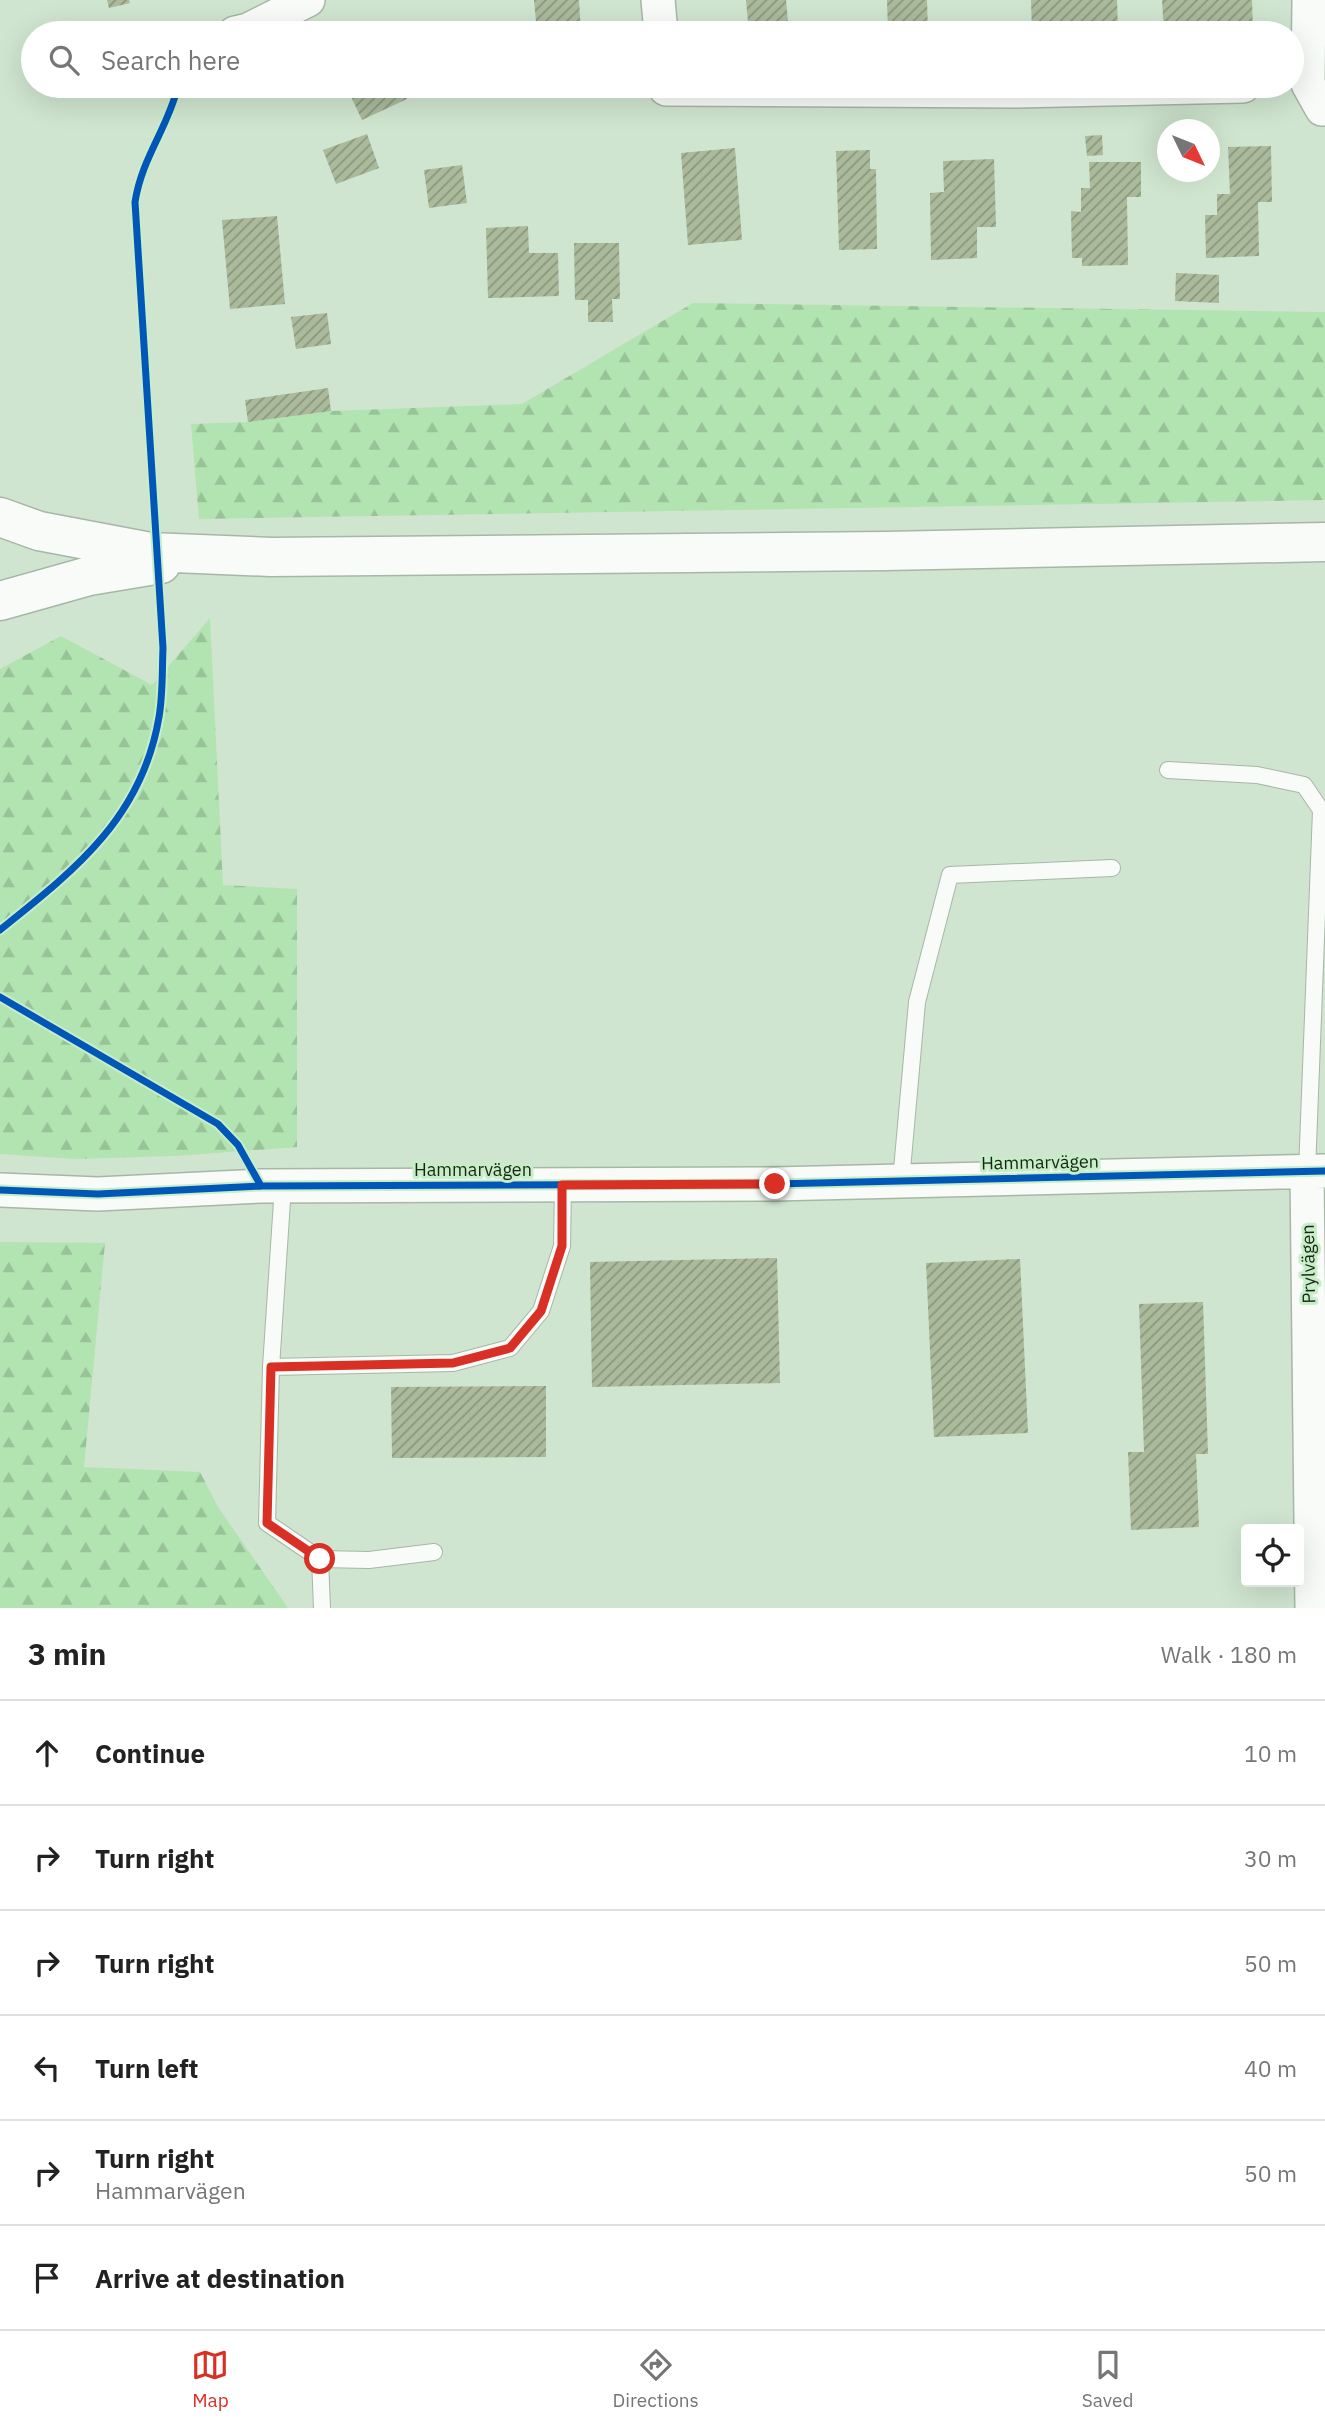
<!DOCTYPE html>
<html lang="en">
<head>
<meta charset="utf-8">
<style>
	body { margin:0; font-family:"IBM Plex Sans",sans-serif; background:#f2f2f2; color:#222 }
	.controls { position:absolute; right:21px; bottom:21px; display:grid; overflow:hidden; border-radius:7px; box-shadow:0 7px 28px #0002 }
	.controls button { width:63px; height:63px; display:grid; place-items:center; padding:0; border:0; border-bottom:2px solid #e0e0e0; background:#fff; color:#222; font:35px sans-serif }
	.compass { position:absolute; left:1157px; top:119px; width:63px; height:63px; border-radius:50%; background:#fff; box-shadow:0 7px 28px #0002; rotate:133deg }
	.stop { position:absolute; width:21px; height:21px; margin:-16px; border:5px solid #d93025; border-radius:50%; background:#fff }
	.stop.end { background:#d93025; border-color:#fff; box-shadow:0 2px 7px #0008 }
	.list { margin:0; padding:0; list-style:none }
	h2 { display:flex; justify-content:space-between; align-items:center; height:91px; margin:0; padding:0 28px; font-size:30px }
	h2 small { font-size:23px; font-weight:400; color:#767676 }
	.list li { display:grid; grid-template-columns:46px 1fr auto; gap:21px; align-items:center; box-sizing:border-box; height:105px; padding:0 28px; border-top:2px solid #e0e0e0 }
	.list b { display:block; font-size:26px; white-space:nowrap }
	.list p { margin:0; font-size:23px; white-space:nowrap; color:#767676 }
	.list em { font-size:23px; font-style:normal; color:#767676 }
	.icon { flex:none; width:38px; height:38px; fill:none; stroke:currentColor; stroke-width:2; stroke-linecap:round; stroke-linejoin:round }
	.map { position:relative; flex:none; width:1325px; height:1608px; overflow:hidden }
	.search { position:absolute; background:#fff; box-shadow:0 7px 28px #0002; left:21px; right:21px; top:21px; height:77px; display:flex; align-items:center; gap:18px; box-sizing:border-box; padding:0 24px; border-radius:38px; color:#767676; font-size:26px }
	.sheet { height:721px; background:#fff }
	nav { display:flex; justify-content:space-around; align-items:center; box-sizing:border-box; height:98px; border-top:2px solid #e0e0e0; background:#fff; font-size:19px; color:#767676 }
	nav a { display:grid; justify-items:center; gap:4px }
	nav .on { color:#d93025 }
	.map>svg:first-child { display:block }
	.forest { fill:url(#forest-firs) }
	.building { fill:url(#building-hatch) }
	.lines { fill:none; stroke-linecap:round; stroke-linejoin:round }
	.lane-casing { stroke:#a6b7a6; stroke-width:18 }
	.street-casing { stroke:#a6b7a6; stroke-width:36 }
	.secondary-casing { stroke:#a6b7a6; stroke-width:41 }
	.lane { stroke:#f8fbf8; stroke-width:16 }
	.street { stroke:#f8fbf8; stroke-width:33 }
	.secondary { stroke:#f8fbf8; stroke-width:38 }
	.cycleway-casing { stroke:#c7eec6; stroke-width:11 }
	.cycleway { stroke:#0057b8; stroke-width:7 }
	.route { stroke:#d93025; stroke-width:9 }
	.labels { text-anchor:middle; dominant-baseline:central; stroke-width:6; stroke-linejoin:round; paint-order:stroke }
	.street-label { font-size:18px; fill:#172517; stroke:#c7eec6 }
</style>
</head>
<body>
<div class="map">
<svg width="1325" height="1608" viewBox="0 0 1325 1608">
	<defs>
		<pattern id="forest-firs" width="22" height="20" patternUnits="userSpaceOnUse" patternTransform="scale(1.75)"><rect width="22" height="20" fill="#b2e4b2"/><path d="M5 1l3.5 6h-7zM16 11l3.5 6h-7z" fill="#98c398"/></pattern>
		<pattern id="building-hatch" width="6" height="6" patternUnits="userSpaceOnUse" patternTransform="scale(1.75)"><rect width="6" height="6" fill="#aaba9b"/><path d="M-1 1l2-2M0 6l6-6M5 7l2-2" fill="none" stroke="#89977d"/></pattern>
	</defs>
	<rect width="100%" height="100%" fill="#cfe5cf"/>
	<path class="forest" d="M693,303L1325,312V500L199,519L191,424L248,422L331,411L522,404Z
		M210,618L223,885L297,889V1147L176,1156L74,1159L0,1154V669L61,636L152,685Z
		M0,1242L105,1243L84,1467L200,1472L218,1507L288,1608H0Z"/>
	<path class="building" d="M107,0H129L130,3L109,8Z
		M534,0H579L581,33H537Z
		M746,0H786L789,33H749Z
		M887,0H927L928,33H888Z
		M1031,0H1117L1118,33H1032Z
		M1162,0H1252L1253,33H1164Z
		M346,86H401L407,99L362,120Z
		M367,134L379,168L336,184L323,150Z
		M1102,135L1103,155L1087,156L1085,136Z
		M1271,146L1272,202H1258L1259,256L1206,258L1205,215H1217V194H1230L1228,147Z
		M735,148L742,240L688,245L681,153Z
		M870,150V169H876L877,249L839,250L836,151Z
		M994,159L996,227H977V258L931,260L930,193L944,192L943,161Z
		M1089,162H1141V197H1127L1128,265L1082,266V258H1072L1071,211L1081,212V188H1090Z
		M462,165L467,203L429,208L424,170Z
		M277,216L285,304L230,309L222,220Z
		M528,226L529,253H558L559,296L488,298L486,228Z
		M574,243H619L620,299H612L613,322H588V300H575Z
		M1176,273L1219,275V303L1175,301Z
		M327,313L331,344L296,349L291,317Z
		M328,388L331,411L248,422L245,400Z
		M777,1258L780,1383L592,1387L590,1262Z
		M1020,1259L1028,1433L934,1437L926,1263Z
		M1203,1302L1208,1454H1196L1199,1527L1131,1530L1128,1452H1144L1139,1304Z
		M546,1386V1457L392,1458L391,1387Z"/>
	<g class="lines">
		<g class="lane-casing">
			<path id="lane" d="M1168,770L1257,775L1304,785L1321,810L1307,1171
				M901,1181L917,1002L950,875L1112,868
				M283,1186L271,1367L267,1523L320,1559L322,1608
				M271,1367L453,1363L510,1348L541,1311L562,1246L563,1185
				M320,1559L369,1560L434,1552"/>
		</g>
		<g class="street-casing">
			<path id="street" d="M658,0L661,33
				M1309,0L1308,84L1322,109H1325
				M235,33L248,30L308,0
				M665,86L666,89L1016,91L1243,86
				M1307,1171L1312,1608
				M0,1190L98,1194L261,1186L774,1184L1325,1171"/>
		</g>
		<g class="secondary-casing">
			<path id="secondary" d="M0,517L39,531L150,552L271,557L886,551L1325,542
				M0,601L89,576L161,564"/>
		</g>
		<use href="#lane" class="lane"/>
		<use href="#street" class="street"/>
		<use href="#secondary" class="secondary"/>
		<g class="cycleway-casing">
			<path id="cycleway" d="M665,86L666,89L1016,91L1243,86
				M0,930C75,870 142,818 159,717C163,694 162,671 163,648L135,202C142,157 168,128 178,86
				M0,997L218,1124L238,1145L261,1186
				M0,1190L98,1194L261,1186L774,1184L1325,1171"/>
		</g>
		<use href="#cycleway" class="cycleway"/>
	</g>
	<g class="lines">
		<path class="route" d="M320,1559L267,1523L271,1367L453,1363L510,1348L541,1311L562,1246V1185L775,1184"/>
	</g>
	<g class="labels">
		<g class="street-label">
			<text transform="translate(1040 1162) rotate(-1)">Hammarvägen</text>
			<text x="473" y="1169">Hammarvägen</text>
			<text transform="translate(1308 1264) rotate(-91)">Prylvägen</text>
		</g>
	</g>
</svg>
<div class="controls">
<button><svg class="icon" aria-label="locate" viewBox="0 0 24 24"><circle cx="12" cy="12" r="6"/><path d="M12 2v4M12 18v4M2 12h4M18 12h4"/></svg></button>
</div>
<svg class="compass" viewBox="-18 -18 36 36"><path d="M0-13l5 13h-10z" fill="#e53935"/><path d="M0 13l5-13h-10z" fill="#767676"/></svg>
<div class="stop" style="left:320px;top:1559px"></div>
<div class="stop end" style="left:775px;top:1184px"></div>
<div class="search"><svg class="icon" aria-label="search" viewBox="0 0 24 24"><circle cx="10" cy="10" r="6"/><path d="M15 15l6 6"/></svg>Search here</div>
</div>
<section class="sheet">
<h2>3 min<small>Walk · 180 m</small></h2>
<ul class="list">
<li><svg class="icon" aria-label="ahead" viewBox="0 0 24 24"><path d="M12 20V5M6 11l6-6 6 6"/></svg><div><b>Continue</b></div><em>10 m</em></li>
<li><svg class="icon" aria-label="right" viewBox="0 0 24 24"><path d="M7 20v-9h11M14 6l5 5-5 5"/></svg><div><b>Turn right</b></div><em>30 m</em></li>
<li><svg class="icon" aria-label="right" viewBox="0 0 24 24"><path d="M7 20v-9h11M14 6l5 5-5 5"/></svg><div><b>Turn right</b></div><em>50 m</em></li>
<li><svg class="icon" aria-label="left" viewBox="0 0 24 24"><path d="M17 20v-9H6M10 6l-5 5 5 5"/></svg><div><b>Turn left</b></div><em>40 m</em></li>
<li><svg class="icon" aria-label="right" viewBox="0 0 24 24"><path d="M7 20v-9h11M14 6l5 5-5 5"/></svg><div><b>Turn right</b><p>Hammarvägen</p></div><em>50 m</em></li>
<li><svg class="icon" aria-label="arrive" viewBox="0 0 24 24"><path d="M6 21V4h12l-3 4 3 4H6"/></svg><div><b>Arrive at destination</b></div></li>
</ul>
</section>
<nav>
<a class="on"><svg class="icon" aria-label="map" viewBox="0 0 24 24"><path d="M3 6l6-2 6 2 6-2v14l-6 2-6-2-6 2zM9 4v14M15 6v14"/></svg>Map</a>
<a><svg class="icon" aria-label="directions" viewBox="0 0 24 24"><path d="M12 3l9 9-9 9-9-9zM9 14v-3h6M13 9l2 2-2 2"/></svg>Directions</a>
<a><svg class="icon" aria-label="saved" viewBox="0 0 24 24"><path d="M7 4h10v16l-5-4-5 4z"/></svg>Saved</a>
</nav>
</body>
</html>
